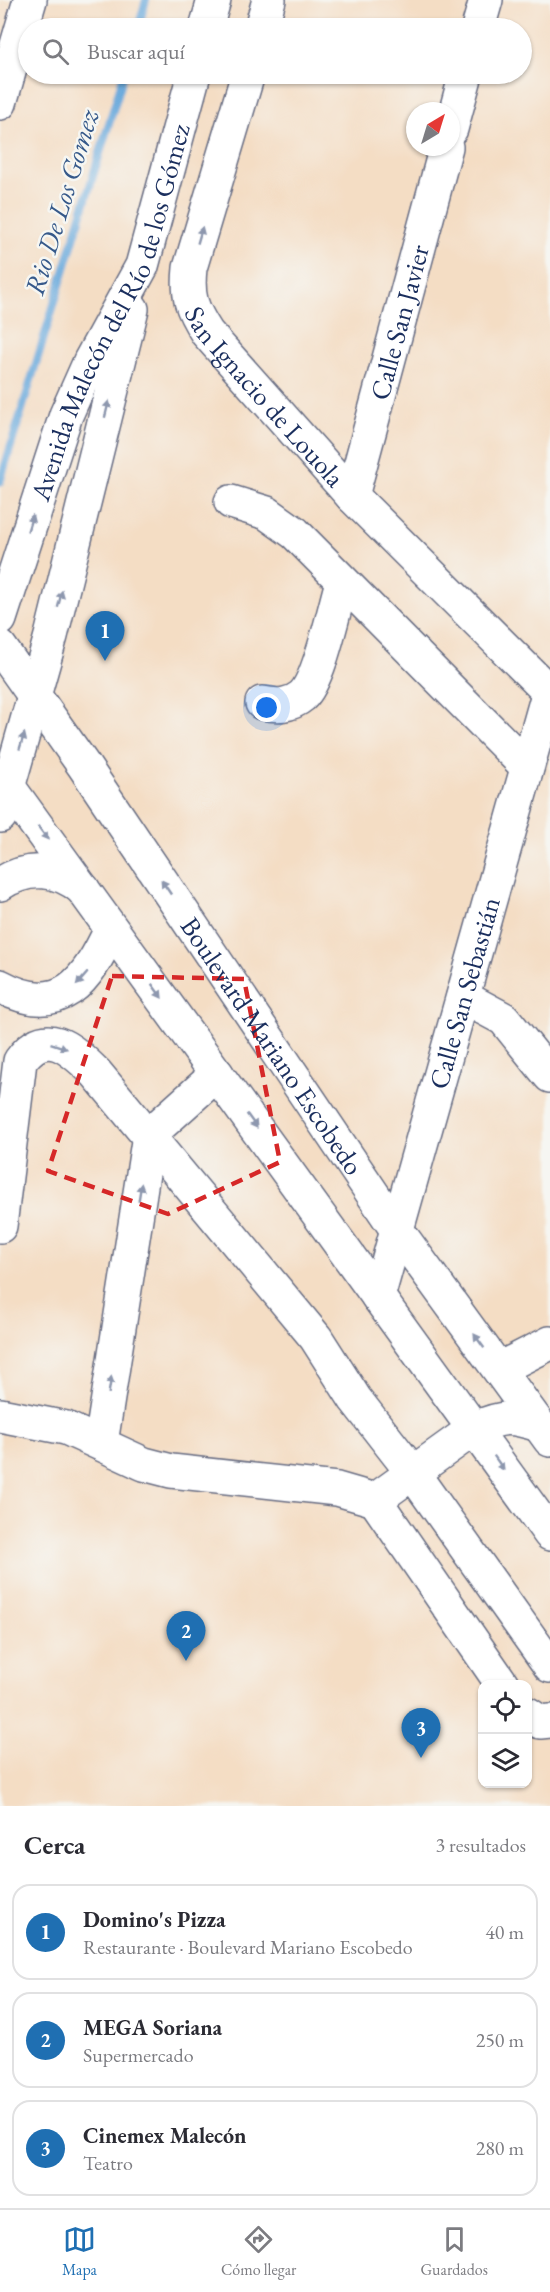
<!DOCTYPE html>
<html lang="es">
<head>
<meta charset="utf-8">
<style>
	body { margin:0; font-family:"EB Garamond",serif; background:#f2f2f3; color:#2b2b33 }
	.controls { position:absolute; right:18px; bottom:18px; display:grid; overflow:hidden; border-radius:12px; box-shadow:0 2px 4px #0004 }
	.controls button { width:54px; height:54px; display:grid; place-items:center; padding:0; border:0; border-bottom:2px solid #e1e1e2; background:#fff; color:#2b2b33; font:30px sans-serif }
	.compass { position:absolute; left:406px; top:102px; width:54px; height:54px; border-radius:50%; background:#fff; box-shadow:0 2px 4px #0004; rotate:38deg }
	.you { position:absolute; left:267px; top:708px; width:21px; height:21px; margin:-15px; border:4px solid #fff; border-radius:50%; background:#1a73e8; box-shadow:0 0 0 9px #1a73e833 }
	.badge { display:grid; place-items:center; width:39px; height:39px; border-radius:50%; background:#1f6fb2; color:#fff; font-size:20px; font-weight:700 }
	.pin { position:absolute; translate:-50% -50px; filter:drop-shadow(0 2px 3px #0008) }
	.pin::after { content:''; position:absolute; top:32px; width:21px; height:18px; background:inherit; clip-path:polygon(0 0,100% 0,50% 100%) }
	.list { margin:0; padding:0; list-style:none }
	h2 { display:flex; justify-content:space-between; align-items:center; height:78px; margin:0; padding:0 24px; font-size:26px }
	h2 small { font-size:20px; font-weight:400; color:#7c7c81 }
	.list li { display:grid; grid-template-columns:39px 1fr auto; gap:18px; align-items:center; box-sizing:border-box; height:96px; margin:0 12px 12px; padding:0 12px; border:2px solid #e1e1e2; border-radius:18px }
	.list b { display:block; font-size:22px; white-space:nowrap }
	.list p { margin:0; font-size:20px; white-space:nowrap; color:#7c7c81 }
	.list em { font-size:20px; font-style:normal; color:#7c7c81 }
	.icon { flex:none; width:33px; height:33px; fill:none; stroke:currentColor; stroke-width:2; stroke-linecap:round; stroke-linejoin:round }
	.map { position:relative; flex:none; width:550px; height:1806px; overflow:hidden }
	.search { position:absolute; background:#fff; box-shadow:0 2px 4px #0004; left:18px; right:18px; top:18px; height:66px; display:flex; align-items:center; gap:15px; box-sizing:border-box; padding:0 21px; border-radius:33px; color:#7c7c81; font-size:22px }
	.sheet { height:402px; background:#fff }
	nav { display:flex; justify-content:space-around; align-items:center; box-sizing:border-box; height:84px; border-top:2px solid #e1e1e2; background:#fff; font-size:16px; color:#7c7c81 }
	nav a { display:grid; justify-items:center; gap:3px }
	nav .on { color:#1f6fb2 }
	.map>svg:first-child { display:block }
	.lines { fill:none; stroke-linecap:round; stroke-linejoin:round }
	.stream { stroke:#67a8db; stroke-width:8 }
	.minor-casing { stroke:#676c82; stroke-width:36 }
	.major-casing { stroke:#676c82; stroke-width:36 }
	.minor { stroke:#fff; stroke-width:33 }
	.major { stroke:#fff; stroke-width:33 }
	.oneway { fill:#8d97ae }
	.marked { fill:none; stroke:#d62828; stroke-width:4.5; stroke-dasharray:12 8; stroke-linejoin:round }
	.labels { text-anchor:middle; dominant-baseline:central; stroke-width:5; stroke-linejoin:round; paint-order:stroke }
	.street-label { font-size:27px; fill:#1b2f5e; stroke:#f6f6f2 }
	.water-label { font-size:28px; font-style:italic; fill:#36598a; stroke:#f6f6f2 }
</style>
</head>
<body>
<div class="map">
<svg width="550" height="1806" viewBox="0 0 550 1806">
	<rect width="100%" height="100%" fill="#f6f6f2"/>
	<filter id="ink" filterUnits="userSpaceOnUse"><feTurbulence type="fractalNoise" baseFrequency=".0167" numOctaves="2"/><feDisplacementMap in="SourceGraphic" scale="12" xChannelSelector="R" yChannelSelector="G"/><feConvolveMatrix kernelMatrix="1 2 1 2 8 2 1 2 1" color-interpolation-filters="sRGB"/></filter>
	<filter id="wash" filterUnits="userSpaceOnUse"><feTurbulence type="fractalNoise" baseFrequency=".008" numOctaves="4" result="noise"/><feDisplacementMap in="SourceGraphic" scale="24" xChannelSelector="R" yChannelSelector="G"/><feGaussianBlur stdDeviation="1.35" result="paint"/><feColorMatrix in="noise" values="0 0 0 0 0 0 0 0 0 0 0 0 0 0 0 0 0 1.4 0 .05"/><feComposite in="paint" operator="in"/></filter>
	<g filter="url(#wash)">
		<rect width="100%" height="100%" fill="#f4ddc4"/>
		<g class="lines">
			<path class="stream" d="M138,28L146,0
				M0,482L124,74"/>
		</g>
	</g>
	<g filter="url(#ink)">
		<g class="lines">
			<g class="minor-casing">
				<g id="minor">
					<path d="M261,28L269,0"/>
					<path d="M478,28L486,0"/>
					<path id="s1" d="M248,74L190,268C187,297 191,308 207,333L352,496L549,692"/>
					<path d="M451,129L466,74"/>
					<path id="s2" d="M352,496L446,147"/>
					<path d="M231,502L267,513L295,533L527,767"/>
					<path d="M262,703C277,706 290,706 302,696C320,680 334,608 342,582"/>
					<path d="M463,997L504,1019L550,1076"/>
					<path d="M0,1226L20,1061C47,1024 71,1049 96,1073L316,1338L355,1399L412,1472L550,1666"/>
					<path id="s3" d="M378,1297L550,687"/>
					<path d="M499,1369L550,1343"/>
					<path d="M0,1415L66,1428L144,1464L171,1471L337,1489L375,1500L475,1428"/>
					<path d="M101,1443L149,1135L217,1074"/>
					<path d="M375,1500L502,1684"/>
					<path d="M528,1714L540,1722L550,1721"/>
				</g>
			</g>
			<g class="major-casing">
				<g id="major">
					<path d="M206,28L214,0"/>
					<path d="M0,103L30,0"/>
					<path id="s4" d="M0,619L66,415L90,361L142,266L194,74"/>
					<path id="s5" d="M0,647L84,766L397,1230L550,1440"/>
					<path d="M0,775L550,1534"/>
					<path d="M0,816L51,636L132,309"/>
					<path d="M0,884C28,866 58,868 83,889"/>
					<path d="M0,986C61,1019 88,980 111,929"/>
					<path d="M475,1428C503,1416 510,1416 539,1425"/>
				</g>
			</g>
			<use href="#minor" class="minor"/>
			<use href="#major" class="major"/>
		</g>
		<defs><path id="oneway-solid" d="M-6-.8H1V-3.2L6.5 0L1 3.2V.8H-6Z" transform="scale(1.5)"/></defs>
		<g class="oneway">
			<use href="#oneway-solid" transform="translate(200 235) rotate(-74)"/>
			<use href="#oneway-solid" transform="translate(107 409) rotate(-76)"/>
			<use href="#oneway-solid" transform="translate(30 523) rotate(-73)"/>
			<use href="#oneway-solid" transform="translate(60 599) rotate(-76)"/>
			<use href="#oneway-solid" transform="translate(22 741) rotate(-73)"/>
			<use href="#oneway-solid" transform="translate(43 833) rotate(53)"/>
			<use href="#oneway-solid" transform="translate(166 887) rotate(-124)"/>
			<use href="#oneway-solid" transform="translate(82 979) rotate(131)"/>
			<use href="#oneway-solid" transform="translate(157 991) rotate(54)"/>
			<use href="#oneway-solid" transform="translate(59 1046) rotate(19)"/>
			<use href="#oneway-solid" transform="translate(252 1121) rotate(54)"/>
			<use href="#oneway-solid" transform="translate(140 1192) rotate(-81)"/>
			<use href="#oneway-solid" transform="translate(479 1341) rotate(-126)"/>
			<use href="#oneway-solid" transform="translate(110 1385) rotate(-81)"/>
			<use href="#oneway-solid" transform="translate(499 1463) rotate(55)"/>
		</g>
	</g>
	<path class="marked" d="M112,976L244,979L280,1162L168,1214L48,1171Z"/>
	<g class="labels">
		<g class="street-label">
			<text stroke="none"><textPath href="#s4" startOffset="327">Avenida Malecón del Río de los Gómez</textPath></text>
			<text stroke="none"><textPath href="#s2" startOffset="180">Calle San Javier</textPath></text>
			<text stroke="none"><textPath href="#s1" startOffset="357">San Ignacio de Louola</textPath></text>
			<text stroke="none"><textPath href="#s3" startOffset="316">Calle San Sebastián</textPath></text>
			<text stroke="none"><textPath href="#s5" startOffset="483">Boulevard Mariano Escobedo</textPath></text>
		</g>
		<g class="water-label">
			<text transform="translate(61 202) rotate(-73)">Rio De Los Gomez</text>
		</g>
	</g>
</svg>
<div class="controls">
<button><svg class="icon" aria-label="locate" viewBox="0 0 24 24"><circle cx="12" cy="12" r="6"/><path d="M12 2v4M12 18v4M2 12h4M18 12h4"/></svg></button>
<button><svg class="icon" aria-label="layers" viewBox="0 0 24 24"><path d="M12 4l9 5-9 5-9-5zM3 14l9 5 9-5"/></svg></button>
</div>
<svg class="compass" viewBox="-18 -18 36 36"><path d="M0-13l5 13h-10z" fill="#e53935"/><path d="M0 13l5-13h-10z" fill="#7c7c81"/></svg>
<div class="you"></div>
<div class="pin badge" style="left:105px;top:661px">1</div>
<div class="pin badge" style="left:186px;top:1661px">2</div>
<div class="pin badge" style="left:421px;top:1758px">3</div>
<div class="search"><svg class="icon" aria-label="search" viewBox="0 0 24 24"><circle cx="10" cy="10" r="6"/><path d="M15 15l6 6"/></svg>Buscar aquí</div>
</div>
<section class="sheet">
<h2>Cerca<small>3 resultados</small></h2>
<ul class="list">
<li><span class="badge">1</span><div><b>Domino's Pizza</b><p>Restaurante · Boulevard Mariano Escobedo</p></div><em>40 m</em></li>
<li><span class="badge">2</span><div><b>MEGA Soriana</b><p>Supermercado</p></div><em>250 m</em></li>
<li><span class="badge">3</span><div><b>Cinemex Malecón</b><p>Teatro</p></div><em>280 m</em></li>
</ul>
</section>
<nav>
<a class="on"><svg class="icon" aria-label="map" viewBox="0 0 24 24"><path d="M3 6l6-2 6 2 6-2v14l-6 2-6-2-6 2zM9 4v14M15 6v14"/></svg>Mapa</a>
<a><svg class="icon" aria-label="directions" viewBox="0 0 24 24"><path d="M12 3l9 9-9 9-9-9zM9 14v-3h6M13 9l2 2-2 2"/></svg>Cómo llegar</a>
<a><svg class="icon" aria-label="saved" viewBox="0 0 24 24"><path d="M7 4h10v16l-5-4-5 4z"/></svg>Guardados</a>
</nav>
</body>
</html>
